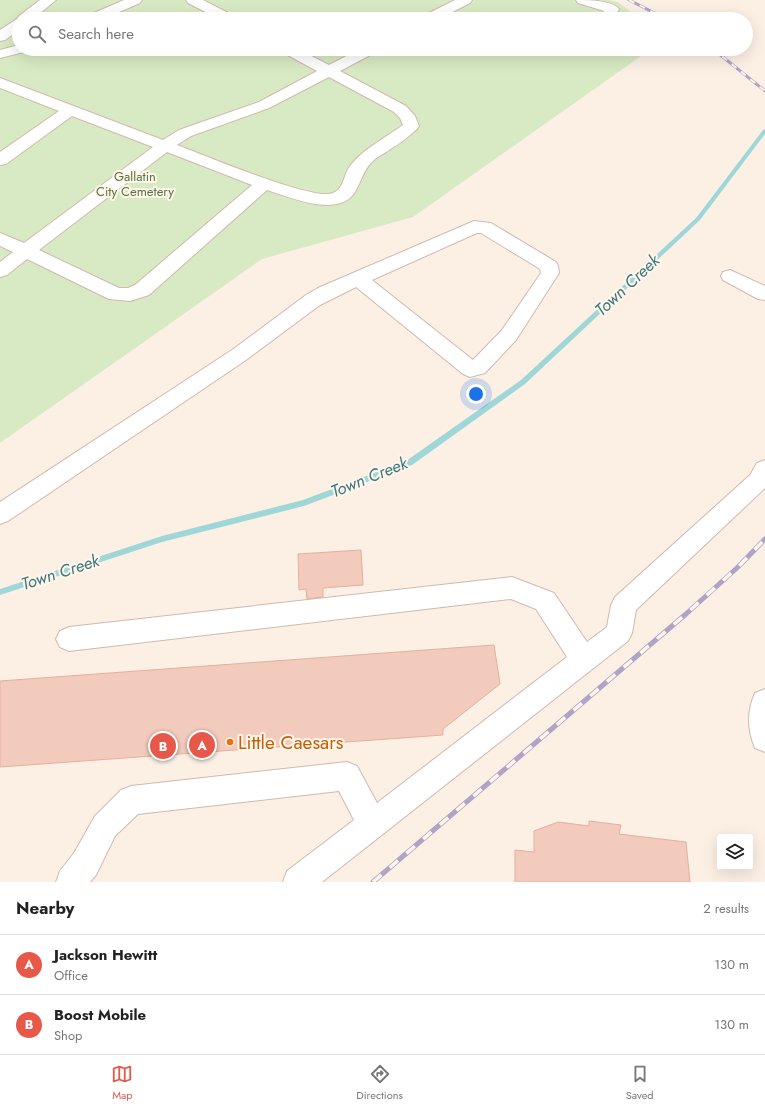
<!DOCTYPE html>
<html lang="en">
<head>
<meta charset="utf-8">
<style>
	body { margin:0; font-family:Jost,sans-serif; background:#f2f2f2; color:#222 }
	.controls { position:absolute; right:12px; bottom:12px; display:grid; overflow:hidden; border-radius:4px; box-shadow:0 4px 16px #0002 }
	.controls button { width:36px; height:36px; display:grid; place-items:center; padding:0; border:0; border-bottom:1px solid #e0e0e0; background:#fff; color:#222; font:20px sans-serif }
	.you { position:absolute; left:476px; top:394px; width:14px; height:14px; margin:-10px; border:3px solid #fff; border-radius:50%; background:#1a73e8; box-shadow:0 0 0 6px #1a73e833 }
	.badge { display:grid; place-items:center; width:26px; height:26px; border-radius:50%; background:#e85848; color:#fff; font-size:13px; font-weight:700 }
	.pin { position:absolute; translate:-50% -50%; border:2px solid #fff; box-shadow:0 1px 4px #0006 }
	.list { margin:0; padding:0; list-style:none }
	h2 { display:flex; justify-content:space-between; align-items:center; height:52px; margin:0; padding:0 16px; font-size:17px }
	h2 small { font-size:13px; font-weight:400; color:#767676 }
	.list li { display:grid; grid-template-columns:26px 1fr auto; gap:12px; align-items:center; box-sizing:border-box; height:60px; padding:0 16px; border-top:1px solid #e0e0e0 }
	.list b { display:block; font-size:15px; white-space:nowrap }
	.list p { margin:0; font-size:13px; white-space:nowrap; color:#767676 }
	.list em { font-size:13px; font-style:normal; color:#767676 }
	.icon { flex:none; width:22px; height:22px; fill:none; stroke:currentColor; stroke-width:2; stroke-linecap:round; stroke-linejoin:round }
	.map { position:relative; flex:none; width:765px; height:882px; overflow:hidden }
	.search { position:absolute; background:#fff; box-shadow:0 4px 16px #0002; left:12px; right:12px; top:12px; height:44px; display:flex; align-items:center; gap:10px; box-sizing:border-box; padding:0 14px; border-radius:22px; color:#767676; font-size:15px }
	.sheet { height:172px; background:#fff }
	nav { display:flex; justify-content:space-around; align-items:center; box-sizing:border-box; height:56px; border-top:1px solid #e0e0e0; background:#fff; font-size:11px; color:#767676 }
	nav a { display:grid; justify-items:center; gap:2px }
	nav .on { color:#e85848 }
	.map>svg:first-child { display:block }
	.green { fill:#d8eac3 }
	.lines { fill:none; stroke-linecap:round; stroke-linejoin:round }
	.stream { fill:#9fd7d8; fill-rule:evenodd }
	.building { fill:#f2cbbc; stroke:#e5af9c }
	.minor-casing { stroke:#d0b9ae; stroke-width:2 }
	.minor { fill:#fff; fill-rule:evenodd }
	.rail-far1-casing { stroke:#b1a3c6; stroke-width:3 }
	.rail-casing { stroke:#b1a3c6; stroke-width:5 }
	.rail-far1 { stroke:#fff5eb; stroke-width:2; stroke-dasharray:6; stroke-linecap:butt }
	.rail { stroke:#fff5eb; stroke-width:3.5; stroke-dasharray:11; stroke-linecap:butt }
	.food-dot { fill:#e8710a; stroke:#fff5eb; stroke-width:1.5 }
	.labels { text-anchor:middle; dominant-baseline:central; stroke-width:4; stroke-linejoin:round; paint-order:stroke }
	.far-park-label { font-size:13px; fill:#56763f; stroke:#fff5eb }
	.water-label { font-size:17px; font-style:italic; fill:#3d787c; stroke:#fff5eb }
	.near-food-label { font-size:19px; fill:#c56008; stroke:#fff5eb; text-anchor:start }
</style>
</head>
<body>
<div class="map">
<svg width="765" height="882" viewBox="0 0 765 882">
	<rect width="100%" height="100%" fill="#fcf0e5"/>
	<path class="green" d="M0,0H609L618,2L640,19H19V49H651L413,217L262,259L0,443Z"/>
	<g class="lines">
		<path class="stream" d="M765,129V134L700,220L525,384L412,465L304,506L162,542L0,595V589L162,536L303,500L406,461L521,380L696,218L763,130Z"/>
	</g>
	<path class="building" d="M361,550L363,585L323,588V597L307,599L306,589L299,590L298,554Z
		M494,645L500,684L443,729V735L0,767V681Z
		M589,821L621,825L619,834L686,842L690,882H515V850L534,852V831L558,822L589,826Z"/>
	<g class="lines">
		<g class="minor-casing">
			<path id="minor" d="M40,0H56L33,19H19V30L5,40L0,41V30L17,19L19,16Z
				M124,0H142L140,3L103,19H85L87,16Z
				M186,0H203L234,16L236,19H219L188,3Z
				M455,0H472L470,3L439,19H421L423,16Z
				M576,0C587,0 612,0 619,9L614,19H599L604,11L578,3Z
				M19,45V49H26L24,52L0,58V50Z
				M280,49H298L329,65L360,49H378L376,52L340,71L406,106L415,116L419,126L417,129C409,136 401,143 392,148C386,153 377,156 372,162C362,171 361,185 352,196C333,216 289,197 267,190L149,295L130,301L109,299L27,259L7,275L0,277V262L13,252L0,246V233L24,243L153,147L72,116L6,164L0,165V152L59,111L0,88V78L163,140L179,130L259,102L317,71L282,52ZM329,77L394,112L400,118L403,125C385,138 363,149 350,166C343,175 345,188 333,193C314,202 202,154 177,145L191,136L269,108ZM167,152L252,185L135,285L128,288H119L39,250Z
				M474,221L491,223L556,262L558,266L559,273L516,340L485,373L470,377L463,374L356,287L320,305L246,360L8,521L0,524V502L232,350L306,295L318,288ZM477,233H481L540,269L541,273L502,330L473,360L372,280Z
				M730,270L765,286V300L758,299L723,280L721,276L723,272Z
				M765,460V488L636,610L632,633L628,641L322,882H283L287,871L354,820L339,791L138,814L115,836L96,875L90,882H56L60,871L74,853L95,816L121,790L131,786L347,762L357,766L377,803L567,657L536,609L511,599L69,651L60,647L56,639L60,631L69,627L512,577L554,593L587,642L607,627L611,605L615,597L750,475L757,463Z
				M765,689V752L755,748C747,729 747,711 755,693Z"/>
		</g>
		<use href="#minor" class="minor"/>
		<g class="rail-far1-casing">
			<path id="rail-far1" d="M629,0L666,19
				M713,49L765,91"/>
		</g>
		<g class="rail-casing">
			<path id="rail" d="M373,882L686,614L738,567L765,539"/>
		</g>
		<use href="#rail-far1" class="rail-far1"/>
		<use href="#rail" class="rail"/>
	</g>
	<circle class="food-dot" cx="230" cy="742" r="4"/>
	<g class="labels">
		<g class="far-park-label">
			<text x="135" y="176">Gallatin<tspan x="135" dy="15">City Cemetery</tspan></text>
		</g>
		<g class="water-label">
			<text transform="translate(627 285) rotate(-43)">Town Creek</text>
			<text transform="translate(369 477) rotate(-22)">Town Creek</text>
			<text transform="translate(60 572) rotate(-18)">Town Creek</text>
		</g>
		<g class="near-food-label">
			<text x="238" y="742">Little Caesars</text>
		</g>
	</g>
</svg>
<div class="controls">
<button><svg class="icon" aria-label="layers" viewBox="0 0 24 24"><path d="M12 4l9 5-9 5-9-5zM3 14l9 5 9-5"/></svg></button>
</div>
<div class="you"></div>
<div class="pin badge" style="left:202px;top:745px">A</div>
<div class="pin badge" style="left:163px;top:746px">B</div>
<div class="search"><svg class="icon" aria-label="search" viewBox="0 0 24 24"><circle cx="10" cy="10" r="6"/><path d="M15 15l6 6"/></svg>Search here</div>
</div>
<section class="sheet">
<h2>Nearby<small>2 results</small></h2>
<ul class="list">
<li><span class="badge">A</span><div><b>Jackson Hewitt</b><p>Office</p></div><em>130 m</em></li>
<li><span class="badge">B</span><div><b>Boost Mobile</b><p>Shop</p></div><em>130 m</em></li>
</ul>
</section>
<nav>
<a class="on"><svg class="icon" aria-label="map" viewBox="0 0 24 24"><path d="M3 6l6-2 6 2 6-2v14l-6 2-6-2-6 2zM9 4v14M15 6v14"/></svg>Map</a>
<a><svg class="icon" aria-label="directions" viewBox="0 0 24 24"><path d="M12 3l9 9-9 9-9-9zM9 14v-3h6M13 9l2 2-2 2"/></svg>Directions</a>
<a><svg class="icon" aria-label="saved" viewBox="0 0 24 24"><path d="M7 4h10v16l-5-4-5 4z"/></svg>Saved</a>
</nav>
</body>
</html>
